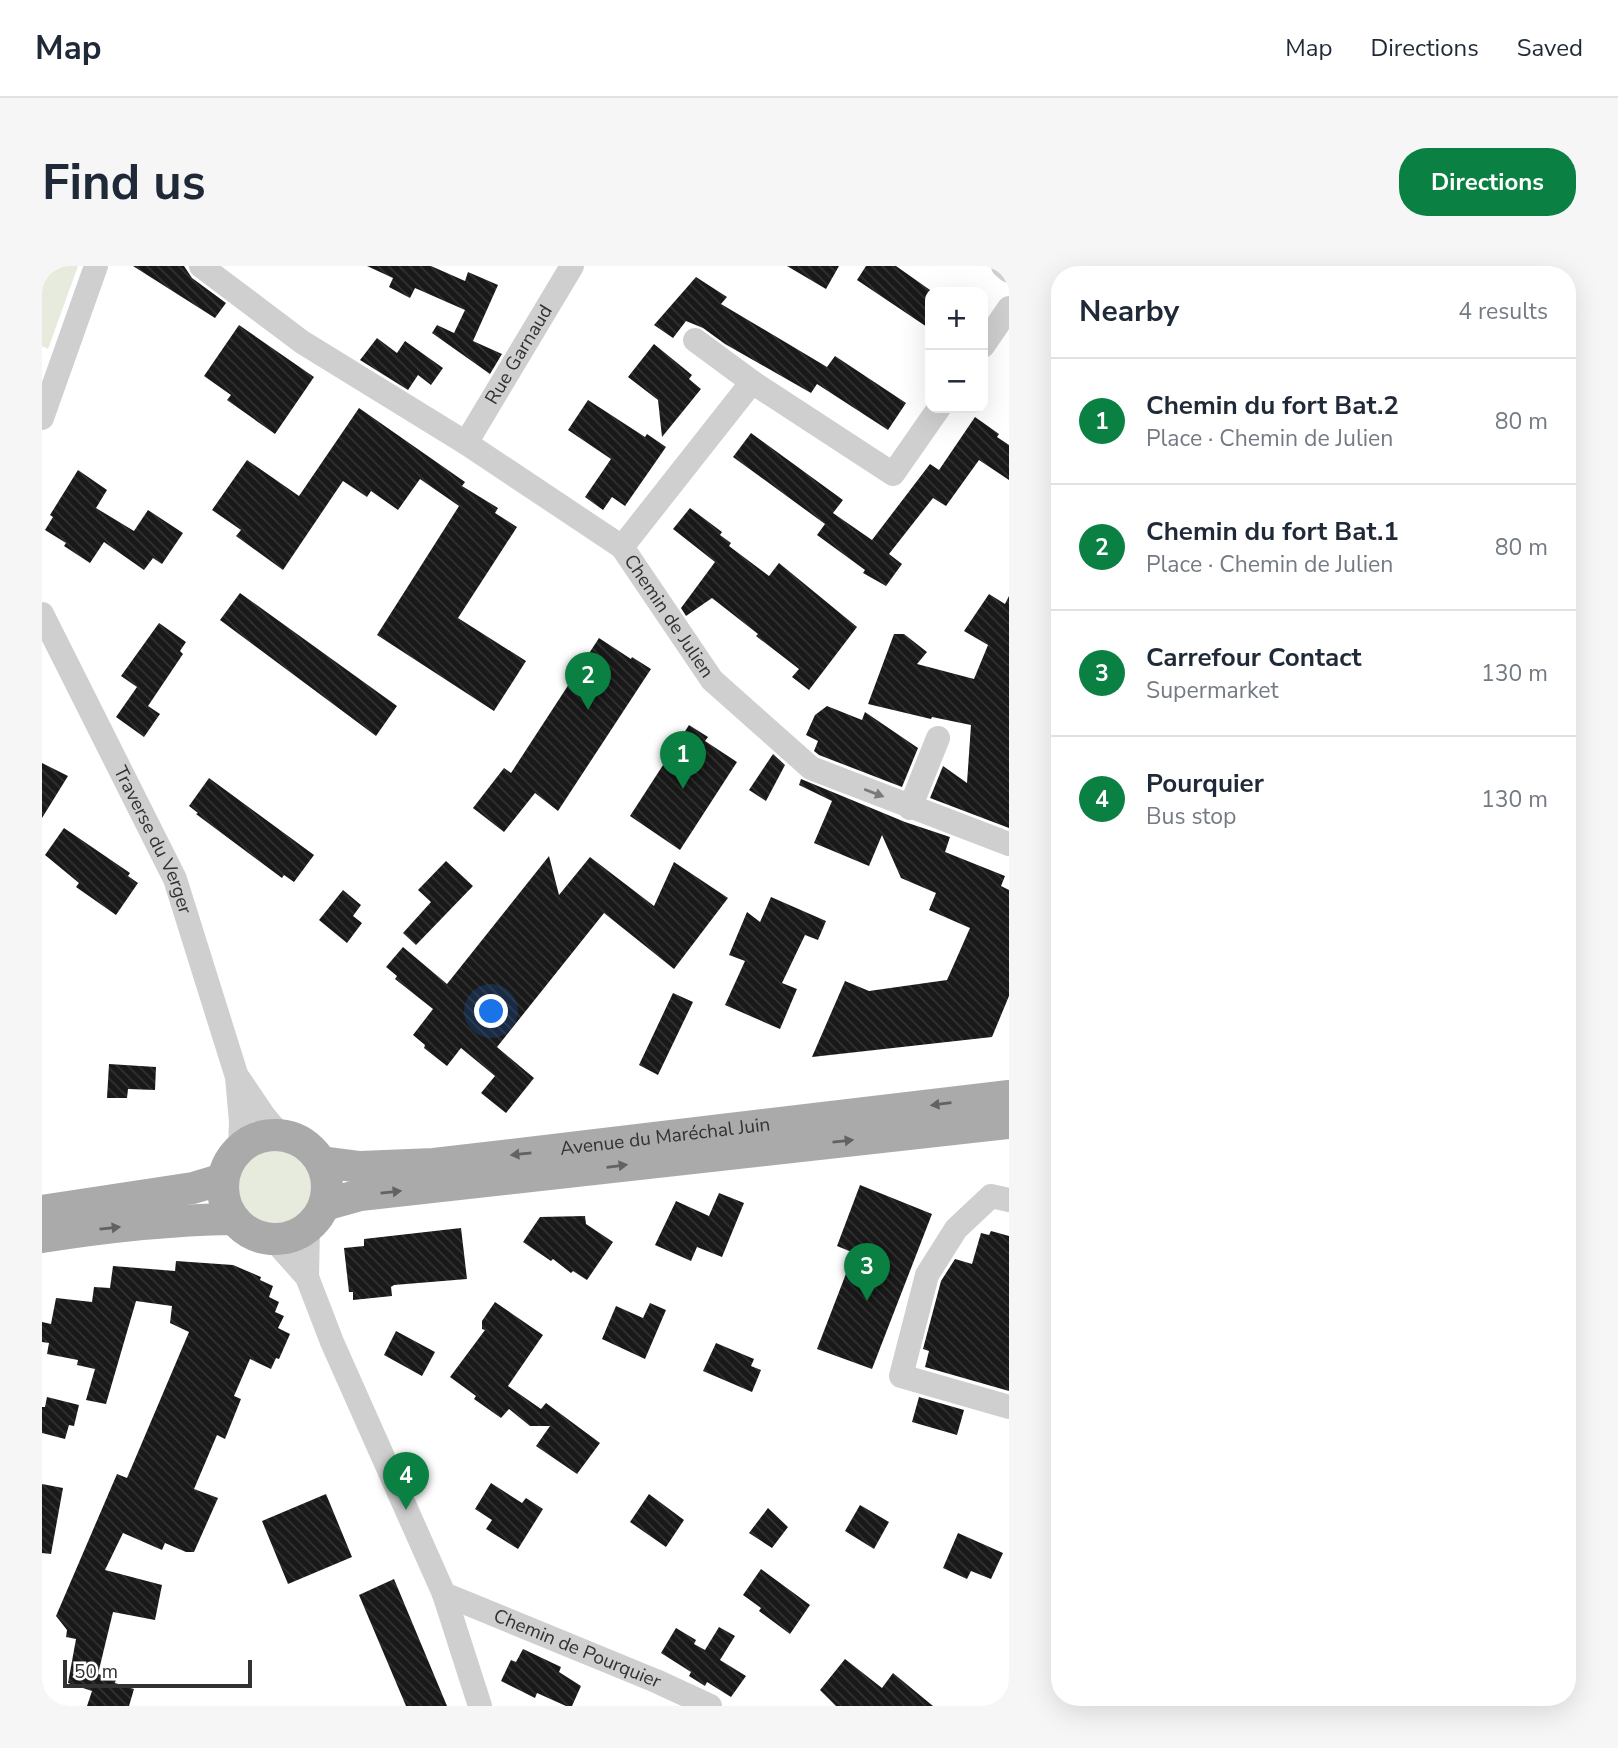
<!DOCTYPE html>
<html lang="en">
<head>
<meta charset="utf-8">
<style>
	body { margin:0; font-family:"Nunito Sans",sans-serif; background:#f6f6f7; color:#1f2937 }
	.controls { position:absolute; right:21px; top:21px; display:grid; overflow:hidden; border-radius:14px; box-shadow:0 7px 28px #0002 }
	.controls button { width:63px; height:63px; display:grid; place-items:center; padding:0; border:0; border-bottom:2px solid #e0e1e3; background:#fff; color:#1f2937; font:35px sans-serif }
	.scale { position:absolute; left:21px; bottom:18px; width:189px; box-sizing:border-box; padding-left:7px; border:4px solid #323232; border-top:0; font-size:19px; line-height:24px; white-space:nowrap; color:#323232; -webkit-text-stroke:5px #fff; paint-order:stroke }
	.you { position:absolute; left:450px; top:746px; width:24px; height:24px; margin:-18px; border:5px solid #fff; border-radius:50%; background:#1a73e8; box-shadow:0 0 0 10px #1a73e833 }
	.badge { display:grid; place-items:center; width:46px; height:46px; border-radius:50%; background:#0b8043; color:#fff; font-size:23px; font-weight:700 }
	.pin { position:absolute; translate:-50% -58px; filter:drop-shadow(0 2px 4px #0008) }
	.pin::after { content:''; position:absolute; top:37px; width:24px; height:21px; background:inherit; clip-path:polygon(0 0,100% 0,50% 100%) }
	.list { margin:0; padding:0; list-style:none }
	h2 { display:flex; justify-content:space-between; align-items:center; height:91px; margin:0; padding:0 28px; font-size:30px }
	h2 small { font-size:23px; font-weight:400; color:#747a83 }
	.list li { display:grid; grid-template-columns:46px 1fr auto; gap:21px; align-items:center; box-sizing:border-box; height:126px; padding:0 28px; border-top:2px solid #e0e1e3 }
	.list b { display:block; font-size:26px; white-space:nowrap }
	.list p { margin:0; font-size:23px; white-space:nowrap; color:#747a83 }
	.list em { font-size:23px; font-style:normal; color:#747a83 }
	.map { position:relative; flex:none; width:967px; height:1440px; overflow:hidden; border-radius:28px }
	header { display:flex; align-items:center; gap:42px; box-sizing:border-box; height:98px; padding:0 35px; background:#fff; border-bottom:2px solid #e0e1e3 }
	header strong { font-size:33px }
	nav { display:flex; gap:38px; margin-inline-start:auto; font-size:24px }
	.intro { display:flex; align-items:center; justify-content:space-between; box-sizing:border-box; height:168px; padding:0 42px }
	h1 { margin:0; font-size:49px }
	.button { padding:18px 32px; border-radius:28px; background:#0b8043; color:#fff; font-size:24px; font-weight:700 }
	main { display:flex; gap:42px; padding:0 42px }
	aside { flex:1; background:#fff; border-radius:28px; box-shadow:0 7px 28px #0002 }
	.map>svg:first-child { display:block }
	.green { fill:#e6ebdd }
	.building { fill:url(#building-back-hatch) }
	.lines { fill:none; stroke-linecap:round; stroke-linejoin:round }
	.minor { stroke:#cfcfcf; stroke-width:24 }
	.major { stroke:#aaa; stroke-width:32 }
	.oneway { fill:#797979 }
	.oneway2 { fill:#626262 }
	.labels { text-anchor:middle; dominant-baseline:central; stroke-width:7; stroke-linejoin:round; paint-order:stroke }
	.street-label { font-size:19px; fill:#323232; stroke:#fff }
</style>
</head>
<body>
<header>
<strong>Map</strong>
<nav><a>Map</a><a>Directions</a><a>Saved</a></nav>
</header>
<div class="intro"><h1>Find us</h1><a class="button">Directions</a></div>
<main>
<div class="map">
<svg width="967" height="1440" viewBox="0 0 967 1440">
	<defs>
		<pattern id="building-back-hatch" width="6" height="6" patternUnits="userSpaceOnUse" patternTransform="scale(1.75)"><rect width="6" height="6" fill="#191919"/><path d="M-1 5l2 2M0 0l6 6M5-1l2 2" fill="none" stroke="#323232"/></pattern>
	</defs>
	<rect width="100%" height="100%" fill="#fff"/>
	<path class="green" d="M0,0H36L6,83L0,80Z
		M181 921a52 52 0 1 1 104 0a52 52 0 1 1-104 0Z"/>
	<path class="building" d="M91,0H142L150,12L184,37L173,52Z
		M325,0H389L423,15L426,6L456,19L431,75L460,88L448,108L390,67L395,59L412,67L423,44L373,22L368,32L347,21L351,12Z
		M745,0H797L784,23Z
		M824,0H854L888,24V63L815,14Z
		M654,11L685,31L679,38L785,101L793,90L864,137L846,164L775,118L769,127L683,78L661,62L644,55L631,72L612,59Z
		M197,59L272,111L233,168L185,134L189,129L162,110Z
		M335,72L355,87L363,75L401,102L389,119L376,109L366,124L318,94Z
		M612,78L650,109L647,113L659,123L620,171L616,134L586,111Z
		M546,134L603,171L605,168L624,181L583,240L570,231L561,244L543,231L569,193L526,164Z
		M317,142L423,216L420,220L456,242L453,247L475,261L416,352L484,395L452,445L335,369L417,240L378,213L356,244L329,225L325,231L301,215L241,304L194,270L199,264L170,244L205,194L257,230Z
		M933,151L957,168L955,171L967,179V214L937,194L904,240L891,232L847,288L860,298L844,320L821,307L823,304L775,269L783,258L691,191L709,167L801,234L791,247L830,274L888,198L897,204Z
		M36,204L65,224L54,242L92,265L106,244L141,267L120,298L111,292L102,304L62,276L48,297L22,280L24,277L3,264L11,251L8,249Z
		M648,242L680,266L678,269L689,277L687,280L727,310L737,297L815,361L767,424L750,411L757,403L714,370L716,368L670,332L644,350L639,342L673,296L631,263Z
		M198,327L355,440L334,470L178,354Z
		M947,328L963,338L967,330V562L888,532L901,500L925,517L929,459L890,451L889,453L826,438L852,368H862L885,386L875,398L932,413L946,379L922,365Z
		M117,357L144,376L138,385L141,388L106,440L118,448L102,471L74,451L95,421L79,410Z
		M557,372L589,393L590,391L609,403L516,545L493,527L462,566L431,542L462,502L469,507Z
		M785,440L820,454L823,446L876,482L860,521L777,489L772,485L776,475L764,469L773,449Z
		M647,459L666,471L663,475L695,496L638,584L588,550Z
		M731,488L743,499L724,535L707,524Z
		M0,497L26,510L0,552Z
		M167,512L272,589L252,616L242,609L240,612L154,548L156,547L147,540Z
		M759,513L863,556L908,571L903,586L963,610L959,620L967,624V730L950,771L770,791L803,715L827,725L905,714L928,662L887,644L894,627L859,612L840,569L827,600L772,577L790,535L757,519Z
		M22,562L88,607L86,610L96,617L74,649L34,621L37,617L3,589Z
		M507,590L517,629L548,591L612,640L632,596L686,632L632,703L562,647L455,781L492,812L464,847L439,827L453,810L419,782L405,800L382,782L383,779L371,769L391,743L353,713L355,710L344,701L361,681L405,718Z
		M404,595L431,620L374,679L361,667L389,636L376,624Z
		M301,624L319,639L311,650L320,657L305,677L277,654Z
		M729,631L784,655L776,674L763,669L740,717L755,723L738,763L683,739L703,695L687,689L705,646L718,656Z
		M631,727L651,736L616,809L597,799Z
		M67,798L114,801L113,824L86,823L85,832H65Z
		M818,919L890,948L830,1103L775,1083L812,987L795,980Z
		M677,927L702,937L680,991L655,981L649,995L613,979L634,935L667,950Z
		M543,950L544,958L571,976L545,1014L531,1005L529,1007L511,993L509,995L481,976L498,951Z
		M419,962L425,1013L352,1019L349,1021L350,1030L311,1034V1026H307L302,982L322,980V973Z
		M949,965L967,970V1125L883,1101L887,1085L881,1083L899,1015L913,993L930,998L939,967L947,969Z
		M134,995L191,999L219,1011L218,1014L231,1020L227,1031L237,1036L233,1046L242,1050L236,1062L248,1068L237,1093L234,1092L229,1103L208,1093L192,1130L199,1133L183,1173L175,1169L152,1223L176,1232L152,1286H144L123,1277L120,1284L81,1267L63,1304L120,1319L113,1354L71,1346L56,1408L74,1413L73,1417L92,1423L87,1440H45L50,1425L26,1417L34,1373L24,1371L25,1364L14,1350L75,1208L85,1212L147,1066L128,1057L130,1040L94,1035L64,1138L44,1134L53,1103L35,1099L36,1094L5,1088L7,1077L0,1076V1056L9,1058L14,1032L50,1036L52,1021L68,1022L71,1000L133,1005Z
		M453,1036L501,1069L466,1120L499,1143L504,1137L558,1177L535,1208L494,1180L508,1160H488L467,1143L459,1152L432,1133L434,1130L408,1111L443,1064L440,1063V1055Z
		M608,1037L624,1044L603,1093L560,1073L574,1040L601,1052Z
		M354,1065L393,1086L380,1110L342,1089Z
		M674,1077L712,1093L709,1100L719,1104L710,1126L661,1105Z
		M5,1131L37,1139L32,1160L27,1159L23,1173L0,1167V1141H3Z
		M877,1131L922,1144L915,1169L870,1156Z
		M449,1217L480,1237L484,1232L501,1243L476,1283L444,1263L450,1254L433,1243Z
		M0,1218L21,1222L9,1288L0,1287Z
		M284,1228L310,1291L246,1318L220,1255Z
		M607,1228L642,1254L624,1281L588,1256Z
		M818,1239L847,1256L832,1283L803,1265Z
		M726,1242L746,1261L730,1282L707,1267Z
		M916,1267L961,1287L949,1313L929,1305L925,1313L901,1302Z
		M719,1303L768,1339L748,1368L717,1345L719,1342L701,1329Z
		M352,1313L405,1440H364L317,1329Z
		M677,1361L693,1370L678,1394L704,1410L689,1431L665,1416L663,1420L647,1410L649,1406L619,1387L634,1362L654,1374L652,1378L663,1384Z
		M481,1383L519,1401L517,1406L539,1420L530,1440H524L495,1427L493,1432L459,1415L469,1394L474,1396Z
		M803,1393L840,1422L851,1407L891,1440H794L778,1424Z"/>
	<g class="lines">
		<g class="minor">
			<path id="s1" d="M159,0L260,76L424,177L580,281L670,414L769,502L967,578"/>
			<path d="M961,0L967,5"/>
			<path d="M653,74L710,116L851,208L897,142"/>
			<path d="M941,80L967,42"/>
			<path d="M0,152L54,0"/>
			<path id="s2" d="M424,177L530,0"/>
			<path d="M580,281L710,116"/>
			<path id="s3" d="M0,348L133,613L195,811L199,856L198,881"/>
			<path d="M868,542L896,472"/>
			<path d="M197,813L222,850L238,869"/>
			<path d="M967,934L949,930L914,963L885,1009L859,1110L967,1141"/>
			<path d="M232,974L265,1011L290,1076L402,1328L438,1440"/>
			<path d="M265,1011L266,962"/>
			<path id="s4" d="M402,1328L614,1415L668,1440"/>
		</g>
		<g class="major">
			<circle cx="233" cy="921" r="52"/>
			<path id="s5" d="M279,896L318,901L392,898L967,830"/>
			<path d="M282,939L318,929L967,857"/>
			<path d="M0,945L151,922L181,913"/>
			<path d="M0,971C63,961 127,954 191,953"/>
		</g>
	</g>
	<defs><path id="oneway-solid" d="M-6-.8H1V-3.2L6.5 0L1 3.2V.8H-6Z" transform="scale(1.75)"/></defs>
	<use class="oneway" href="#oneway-solid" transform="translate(832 527) rotate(21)"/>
	<g class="oneway2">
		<use href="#oneway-solid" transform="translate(899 838) rotate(173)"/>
		<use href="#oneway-solid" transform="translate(801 875) rotate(-6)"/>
		<use href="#oneway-solid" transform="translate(479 888) rotate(174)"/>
		<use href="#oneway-solid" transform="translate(575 900) rotate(-7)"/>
		<use href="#oneway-solid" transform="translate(349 926) rotate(-6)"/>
		<use href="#oneway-solid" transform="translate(68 962) rotate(-6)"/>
	</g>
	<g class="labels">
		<g class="street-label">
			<text stroke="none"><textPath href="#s2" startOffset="103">Rue Garnaud</textPath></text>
			<text stroke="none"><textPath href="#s1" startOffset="590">Chemin de Julien</textPath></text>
			<text stroke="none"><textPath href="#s3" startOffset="252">Traverse du Verger</textPath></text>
			<text stroke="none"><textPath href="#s5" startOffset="346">Avenue du Maréchal Juin</textPath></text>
			<text stroke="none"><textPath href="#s4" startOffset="144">Chemin de Pourquier</textPath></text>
		</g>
	</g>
</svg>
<div class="controls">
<button>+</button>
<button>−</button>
</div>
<div class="scale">50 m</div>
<div class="you"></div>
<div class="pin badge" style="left:641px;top:523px">1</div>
<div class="pin badge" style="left:546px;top:444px">2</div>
<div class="pin badge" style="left:825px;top:1035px">3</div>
<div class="pin badge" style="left:364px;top:1244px">4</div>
</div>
<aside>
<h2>Nearby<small>4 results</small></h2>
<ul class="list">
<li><span class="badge">1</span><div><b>Chemin du fort Bat.2</b><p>Place · Chemin de Julien</p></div><em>80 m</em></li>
<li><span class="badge">2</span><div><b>Chemin du fort Bat.1</b><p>Place · Chemin de Julien</p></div><em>80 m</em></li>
<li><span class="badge">3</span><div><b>Carrefour Contact</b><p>Supermarket</p></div><em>130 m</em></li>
<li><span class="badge">4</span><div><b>Pourquier</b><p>Bus stop</p></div><em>130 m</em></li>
</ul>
</aside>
</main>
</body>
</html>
